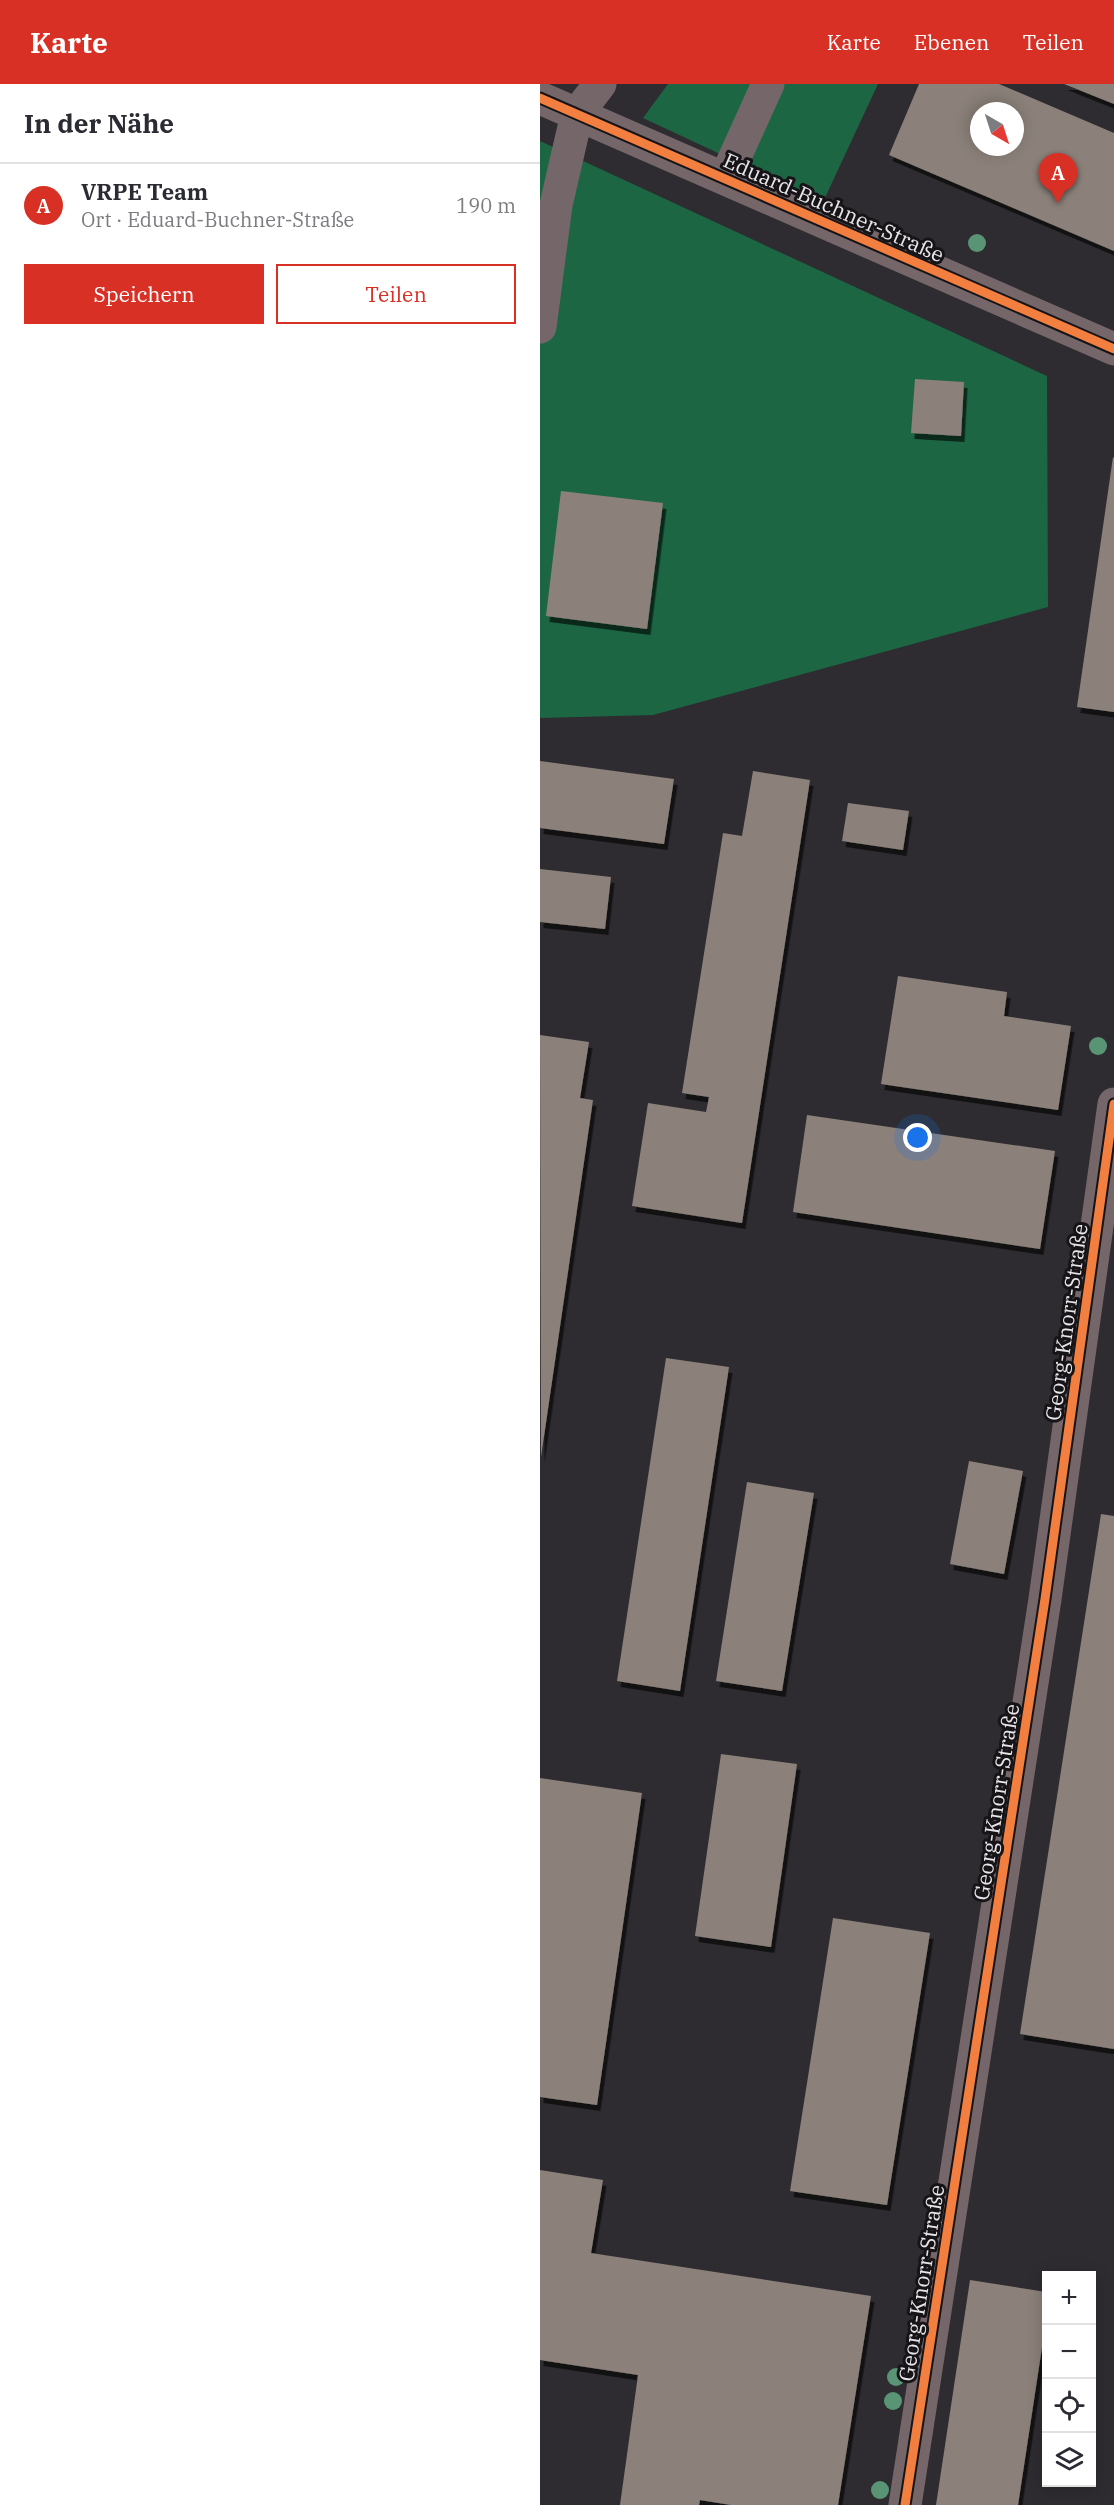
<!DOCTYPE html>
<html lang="de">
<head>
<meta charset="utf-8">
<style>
	body { margin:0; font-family:"IBM Plex Serif",serif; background:#f7f7f7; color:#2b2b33 }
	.controls { position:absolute; right:18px; bottom:18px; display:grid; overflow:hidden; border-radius:0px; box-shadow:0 3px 15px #0003 }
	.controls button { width:54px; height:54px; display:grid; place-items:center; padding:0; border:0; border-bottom:2px solid #e1e1e2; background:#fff; color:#2b2b33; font:30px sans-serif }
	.compass { position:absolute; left:430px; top:18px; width:54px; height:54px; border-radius:50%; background:#fff; box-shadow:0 3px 15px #0003; rotate:141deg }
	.you { position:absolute; left:378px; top:1054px; width:21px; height:21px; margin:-15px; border:4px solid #fff; border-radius:50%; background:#1a73e8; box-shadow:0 0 0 9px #1a73e833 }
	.badge { display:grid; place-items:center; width:39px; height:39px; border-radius:50%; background:#d93025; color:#fff; font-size:20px; font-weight:700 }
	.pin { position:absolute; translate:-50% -50px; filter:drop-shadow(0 2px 3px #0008) }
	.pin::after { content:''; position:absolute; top:32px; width:21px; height:18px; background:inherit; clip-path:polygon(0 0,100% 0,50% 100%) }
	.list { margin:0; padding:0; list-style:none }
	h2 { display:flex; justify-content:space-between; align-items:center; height:78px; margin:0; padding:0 24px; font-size:26px }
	h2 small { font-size:20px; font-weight:400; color:#7c7c81 }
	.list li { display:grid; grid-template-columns:39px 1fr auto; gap:18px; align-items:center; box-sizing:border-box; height:84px; padding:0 24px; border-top:2px solid #e1e1e2 }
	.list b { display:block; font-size:22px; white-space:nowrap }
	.list p { margin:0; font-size:20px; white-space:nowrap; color:#7c7c81 }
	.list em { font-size:20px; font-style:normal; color:#7c7c81 }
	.actions { display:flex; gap:12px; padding:18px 24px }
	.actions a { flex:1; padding:14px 0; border:2px solid #d93025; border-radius:0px; text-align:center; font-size:21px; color:#d93025 }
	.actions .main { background:#d93025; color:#fff }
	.icon { flex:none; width:33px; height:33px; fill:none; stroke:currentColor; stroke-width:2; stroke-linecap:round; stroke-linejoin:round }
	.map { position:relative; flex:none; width:574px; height:2421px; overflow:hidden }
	header { display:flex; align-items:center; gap:36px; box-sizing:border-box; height:84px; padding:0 30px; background:#d93025; color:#fff }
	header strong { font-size:28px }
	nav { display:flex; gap:33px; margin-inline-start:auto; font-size:21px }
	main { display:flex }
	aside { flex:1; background:#fff }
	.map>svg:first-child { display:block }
	.forest { fill:#1c6644 }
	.building { fill:#8b807a; fill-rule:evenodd; filter:url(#shadow) }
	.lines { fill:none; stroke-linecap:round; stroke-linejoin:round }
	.minor { stroke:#75666a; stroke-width:33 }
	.cycleway-casing { stroke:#161417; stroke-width:13 }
	.cycleway { stroke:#f27e40; stroke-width:9 }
	.tree { fill:#599475 }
	.labels { text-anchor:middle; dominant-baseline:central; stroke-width:6; stroke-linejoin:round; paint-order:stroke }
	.street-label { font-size:21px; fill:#e9e6eb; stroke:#161417 }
</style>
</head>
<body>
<header>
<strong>Karte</strong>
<nav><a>Karte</a><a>Ebenen</a><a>Teilen</a></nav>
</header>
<main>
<aside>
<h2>In der Nähe<small></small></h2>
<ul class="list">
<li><span class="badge">A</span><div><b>VRPE Team</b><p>Ort · Eduard-Buchner-Straße</p></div><em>190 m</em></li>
</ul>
<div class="actions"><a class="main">Speichern</a><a>Teilen</a></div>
</aside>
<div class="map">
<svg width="574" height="2421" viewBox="0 0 574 2421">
	<defs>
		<filter id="shadow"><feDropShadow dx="3.5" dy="6" stdDeviation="0" flood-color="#0009"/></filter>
	</defs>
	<rect width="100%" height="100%" fill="#2e2c30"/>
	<path class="forest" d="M128,0H338L283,118L103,34Z
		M0,57L507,292L508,523L113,631L0,634Z"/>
	<path class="building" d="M379,0H459L574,49V167L349,71ZM439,27H475V63H439Z
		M524,0H574V20Z
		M375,295L424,298L421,352L371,349Z
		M573,373L574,374V628L537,623Z
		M21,407L123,419L107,545L6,532Z
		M0,677L134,695L124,760L0,744Z
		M213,687L270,696L202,1139L92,1122L108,1019L166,1028L169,1013L142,1009L183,749L202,752Z
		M308,719L369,727L363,766L302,757Z
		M0,785L71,793L65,845L0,838Z
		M358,892L467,908L464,932L531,942L518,1026L341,1000Z
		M0,951L49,958L40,1014L53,1016L1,1373Z
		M267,1031L515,1067L500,1165L253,1128Z
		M126,1274L189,1283L140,1607L77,1597Z
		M429,1377L483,1387L464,1490L410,1480Z
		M207,1398L274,1409L242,1607L176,1597Z
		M561,1430L574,1432V1965L480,1950Z
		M181,1670L257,1680L231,1863L155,1852Z
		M0,1694L102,1709L57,2021L0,2013Z
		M293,1834L390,1849L347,2121L250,2107Z
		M0,2086L63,2096L51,2169L331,2212L298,2421H191L160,2416L159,2421H80L98,2291L0,2276Z
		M430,2196L506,2208V2237L478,2421H396Z"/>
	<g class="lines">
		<path class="minor" d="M0,14L574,265
			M185,95L228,0
			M0,243L16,121L37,30L60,0
			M365,2421L505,1515L574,1020"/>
		<g class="cycleway-casing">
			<path id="cycleway" d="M0,14L574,265
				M365,2421L505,1515L574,1020"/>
		</g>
		<use href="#cycleway" class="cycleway"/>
	</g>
	<g class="tree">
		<circle cx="437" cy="159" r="9"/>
		<circle cx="558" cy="962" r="9"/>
		<circle cx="356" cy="2293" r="9"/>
		<circle cx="353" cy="2317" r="9"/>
		<circle cx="340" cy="2406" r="9"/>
	</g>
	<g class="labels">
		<g class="street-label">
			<text transform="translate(294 123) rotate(24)">Eduard-Buchner-Straße</text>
			<text transform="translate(526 1238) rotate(-82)">Georg-Knorr-Straße</text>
			<text transform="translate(456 1718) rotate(-81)">Georg-Knorr-Straße</text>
			<text transform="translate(381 2199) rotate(-81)">Georg-Knorr-Straße</text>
		</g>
	</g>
</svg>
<div class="controls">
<button>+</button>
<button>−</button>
<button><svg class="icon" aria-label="locate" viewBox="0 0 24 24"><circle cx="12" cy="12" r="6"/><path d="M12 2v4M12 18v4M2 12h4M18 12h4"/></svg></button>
<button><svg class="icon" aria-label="layers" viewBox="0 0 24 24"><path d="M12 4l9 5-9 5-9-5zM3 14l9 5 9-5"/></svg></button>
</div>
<svg class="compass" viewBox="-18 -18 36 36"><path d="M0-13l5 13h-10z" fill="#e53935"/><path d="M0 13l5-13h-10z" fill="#7c7c81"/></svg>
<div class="you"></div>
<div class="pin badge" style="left:518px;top:119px">A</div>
</div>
</main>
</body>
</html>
